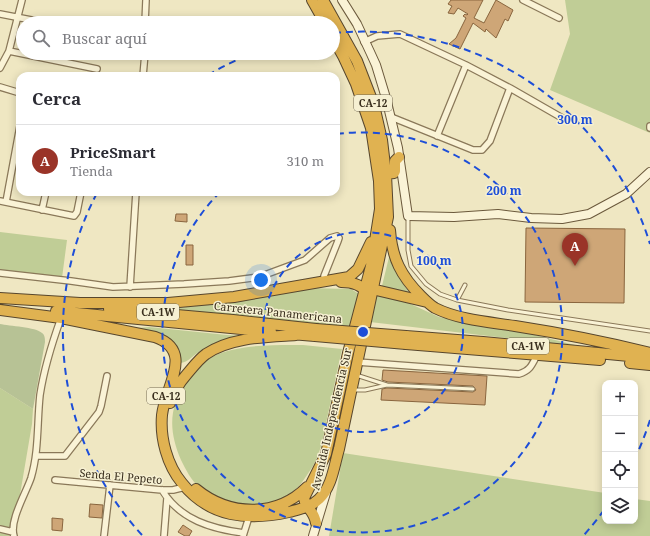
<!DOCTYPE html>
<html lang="es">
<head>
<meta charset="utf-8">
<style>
	body { margin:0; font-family:"Noto Serif",serif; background:#f2f2f3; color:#2b2b33 }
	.controls { position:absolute; right:12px; bottom:12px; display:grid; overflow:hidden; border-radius:8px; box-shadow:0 2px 10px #0003 }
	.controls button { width:36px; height:36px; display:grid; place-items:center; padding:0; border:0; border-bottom:1px solid #e1e1e2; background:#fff; color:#2b2b33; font:20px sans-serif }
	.you { position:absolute; left:261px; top:280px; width:14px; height:14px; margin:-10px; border:3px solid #fff; border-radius:50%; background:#1a73e8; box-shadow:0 0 0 6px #1a73e833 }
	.badge { display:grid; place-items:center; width:26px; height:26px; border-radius:50%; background:#9a3428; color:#fff; font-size:13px; font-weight:700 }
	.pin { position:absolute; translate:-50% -33px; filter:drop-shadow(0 1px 2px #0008) }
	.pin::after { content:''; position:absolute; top:21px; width:14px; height:12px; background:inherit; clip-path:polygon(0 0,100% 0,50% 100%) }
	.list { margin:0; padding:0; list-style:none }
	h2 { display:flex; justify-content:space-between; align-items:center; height:52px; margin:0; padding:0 16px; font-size:17px }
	h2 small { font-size:13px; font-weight:400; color:#7c7c81 }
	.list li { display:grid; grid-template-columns:26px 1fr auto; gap:12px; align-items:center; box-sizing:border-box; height:72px; padding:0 16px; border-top:1px solid #e1e1e2 }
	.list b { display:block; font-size:15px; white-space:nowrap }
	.list p { margin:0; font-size:13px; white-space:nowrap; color:#7c7c81 }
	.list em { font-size:13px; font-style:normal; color:#7c7c81 }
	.icon { flex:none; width:22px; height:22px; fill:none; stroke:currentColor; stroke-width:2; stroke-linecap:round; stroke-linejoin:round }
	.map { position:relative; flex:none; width:650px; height:536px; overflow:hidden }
	.search { position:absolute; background:#fff; box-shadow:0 2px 10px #0003; left:16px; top:16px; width:324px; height:44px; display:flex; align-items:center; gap:10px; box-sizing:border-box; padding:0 14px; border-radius:22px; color:#7c7c81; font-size:15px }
	.panel { position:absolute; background:#fff; box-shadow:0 2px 10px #0003; left:16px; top:72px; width:324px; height:124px; border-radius:12px }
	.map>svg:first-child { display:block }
	.green { fill:#c0cd96 }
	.cemetery { fill:#b7c295 }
	.building { fill:#cea677; stroke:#89653e }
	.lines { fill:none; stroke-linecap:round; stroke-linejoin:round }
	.lane-casing { stroke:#8a7859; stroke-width:5 }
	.street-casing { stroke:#8a7859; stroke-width:8 }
	.secondary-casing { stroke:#6b593c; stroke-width:10 }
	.highway-casing { stroke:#57462d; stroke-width:12 }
	.lane { stroke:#faf3d6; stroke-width:3 }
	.street { stroke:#faf3d6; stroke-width:5.5 }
	.secondary { stroke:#faf3d6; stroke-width:8 }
	.highway { stroke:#e0b251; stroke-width:10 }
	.highway-bridge-casing { stroke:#57462d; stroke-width:12; stroke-linecap:butt }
	.highway-bridge { stroke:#e0b251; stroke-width:10 }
	.ring { fill:none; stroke:#1d4ed8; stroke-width:2; stroke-dasharray:7 5 }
	.labels { text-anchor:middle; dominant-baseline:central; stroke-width:3; stroke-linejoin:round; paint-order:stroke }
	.shield { fill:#f6f0d2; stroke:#726853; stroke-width:1 }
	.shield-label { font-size:10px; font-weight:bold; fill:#392e1d }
	.street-label { font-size:11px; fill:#392e1d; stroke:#f6f0d2 }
	.centre { fill:#1d4ed8; stroke:#f6f0d2; stroke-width:2 }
	.ring-label { font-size:12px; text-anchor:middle; font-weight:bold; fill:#1d4ed8; stroke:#f6f0d2; stroke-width:3; stroke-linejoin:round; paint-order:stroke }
</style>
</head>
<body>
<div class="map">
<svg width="650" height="536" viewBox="0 0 650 536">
	<rect width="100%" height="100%" fill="#efe7c2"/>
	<path class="green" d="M565,0H650V133L550,90L570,34Z
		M0,232L67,240L62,278L0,270Z
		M390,253L396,273L410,294L382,286Z
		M306,288L351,289L359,294L350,327L148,311L234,302Z
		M376,295L402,300L439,317L523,332L583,347L370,322Z
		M149,327L227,335L251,336C234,340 217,343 202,350C194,354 188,363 180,363C176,332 163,335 136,328Z
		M303,345L342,349C337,371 333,392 328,414C324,432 322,450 313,466C309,472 304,480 299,486C286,500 259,509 241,506C233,504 225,501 218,497C212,494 204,492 199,487C191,480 186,470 181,460C169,432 168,408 186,383C194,372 202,361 214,356C239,344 276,345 303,345Z
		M0,388L33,409L32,424L13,536H0Z
		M343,453L605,493V521H635V499L650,501V536H329Z"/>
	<path class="cemetery" d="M0,324C9,326 36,327 42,333C45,335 45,339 45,342L33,409L0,388Z"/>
	<path class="building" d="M451,0H483L474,18L484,23L496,0L513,10L508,21L505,19L496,38L486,29L485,32L473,23L460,49L449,44L456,38L466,18L463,16L465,14L467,15L468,14L458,8L454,14L448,13L452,6L448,4Z
		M176,214H187V222L175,221Z
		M526,228L625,229L624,303L525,302Z
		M186,245H193V265H186Z
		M383,370L487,376L485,405L381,400L382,389L387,388L473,392L476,390L473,386L388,382L382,380Z
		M90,504L103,505L102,518L89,517Z
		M52,518L63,519L62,531L52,530Z
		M183,525L192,531L189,536H185L178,532Z"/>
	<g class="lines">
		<g class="lane-casing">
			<path id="lane" d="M408,216V250L411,266L426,284L440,294L457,300
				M465,285L457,300L508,310L650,331
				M356,375L387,385
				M354,390H365L387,385L473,389"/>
		</g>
		<g class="street-casing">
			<path id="street" d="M523,0L559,18
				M0,14L47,23
				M145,23L146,0
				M364,42L377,36L400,34L466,65L510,88L564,119
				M9,51L97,69
				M0,68L9,51L22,0
				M143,76L145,53
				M0,87L20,93
				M391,117L473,150H482L490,141L510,88
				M650,126V128
				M437,136L466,65
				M0,201L74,216L77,212L81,192
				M6,202L20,126
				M42,210L46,192
				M0,273L71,281L113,287L184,284L229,281L259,277L305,260L330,238L337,236L339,238L338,241L324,276L325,282
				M130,287L136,192
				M357,362L519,374C530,371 532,365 537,355
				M36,456H65L99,412L101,406L107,376
				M55,480L162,490H173L185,487
				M162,490C180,520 212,529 244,533
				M0,529L13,532
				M14,536C9,521 26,493 31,478C39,451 37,423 40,395C44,369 52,343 61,318
				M104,536L110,485
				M164,536L167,498
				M243,536L249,517"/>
		</g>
		<g class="secondary-casing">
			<path id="secondary" d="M342,0L357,24L371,54L376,65L386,98L398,148L408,216L454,217L498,214L531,218L562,219L589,214L626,194L650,172
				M313,536L326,493"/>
		</g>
		<g class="highway-casing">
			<path id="highway" d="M312,0L325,23
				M386,174L394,173L395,171V161L399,157
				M390,230C392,258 401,276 421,296C426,301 430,305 435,308C459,320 489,322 515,326C560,333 606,342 650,353
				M341,282C352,282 362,284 368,294
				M367,293L376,290L427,302
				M0,298L80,303H168L234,297L349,277L358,269L371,242
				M109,309L233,320L316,329
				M0,310L61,318L155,337C195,351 165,386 162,415C160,438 167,465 182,483C210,518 248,521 289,512C300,509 311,507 319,499C332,487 334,466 339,449L388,217L386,174L382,140L374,105L357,61L323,0
				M56,311L271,332
				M291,334L315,336
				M406,336L483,342L650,358
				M406,344L600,360
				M630,363L650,365
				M170,403C173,393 180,382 187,374C193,367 199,359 206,354C231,337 267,337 296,335
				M196,489C229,516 276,518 307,487
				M316,523C314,510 305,508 304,498L326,454L348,353L371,266L380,209L379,181L371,128L356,84L343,56L333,38"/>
		</g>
		<use href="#lane" class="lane"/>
		<use href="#street" class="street"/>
		<use href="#secondary" class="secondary"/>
		<use href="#highway" class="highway"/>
		<g class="highway-bridge-casing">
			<path id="highway-bridge" d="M316,329L406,336
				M315,336L406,344"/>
		</g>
		<use href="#highway-bridge" class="highway-bridge"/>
	</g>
	<g class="ring">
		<circle cx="363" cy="332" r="100"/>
		<path d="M337 134A200 200 0 1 1 219 193"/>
		<path d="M650 420A300 300 0 0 1 636 456M604 510A300 300 0 0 1 584 535M142 535A300 300 0 0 1 97 193M208 75A300 300 0 0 1 251 54M334 33A300 300 0 0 1 650 244"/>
	</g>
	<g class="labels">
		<g class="shield">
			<rect x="354" y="95" width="38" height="16" rx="3"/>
			<rect x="137" y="304" width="42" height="16" rx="3"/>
			<rect x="507" y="338" width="42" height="16" rx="3"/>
			<rect x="147" y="388" width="38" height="16" rx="3"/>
		</g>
		<g class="shield-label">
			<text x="373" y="103">CA-12</text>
			<text x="158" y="312">CA-1W</text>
			<text x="528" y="346">CA-1W</text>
			<text x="166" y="396">CA-12</text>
		</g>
		<g class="street-label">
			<text transform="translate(278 312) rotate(6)">Carretera Panamericana</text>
			<text transform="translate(331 419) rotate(-77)">Avenida Independencia Sur</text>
			<text transform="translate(121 476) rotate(5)">Senda El Pepeto</text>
		</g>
	</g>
	<circle cx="363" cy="332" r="6" class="centre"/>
	<g class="ring-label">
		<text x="575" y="124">300 m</text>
		<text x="504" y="195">200 m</text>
		<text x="434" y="265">100 m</text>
	</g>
</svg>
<div class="controls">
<button>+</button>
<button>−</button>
<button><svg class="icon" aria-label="locate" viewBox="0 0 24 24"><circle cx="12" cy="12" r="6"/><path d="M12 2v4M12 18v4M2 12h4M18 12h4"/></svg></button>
<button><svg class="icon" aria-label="layers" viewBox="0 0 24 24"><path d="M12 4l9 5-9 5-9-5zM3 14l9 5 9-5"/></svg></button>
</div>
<div class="you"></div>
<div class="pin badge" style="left:575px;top:266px">A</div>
<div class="search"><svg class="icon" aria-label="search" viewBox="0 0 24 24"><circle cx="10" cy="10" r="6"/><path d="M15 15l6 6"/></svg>Buscar aquí</div>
<section class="panel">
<h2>Cerca<small></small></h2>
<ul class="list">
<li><span class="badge">A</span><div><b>PriceSmart</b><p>Tienda</p></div><em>310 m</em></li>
</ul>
</section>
</div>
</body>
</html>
